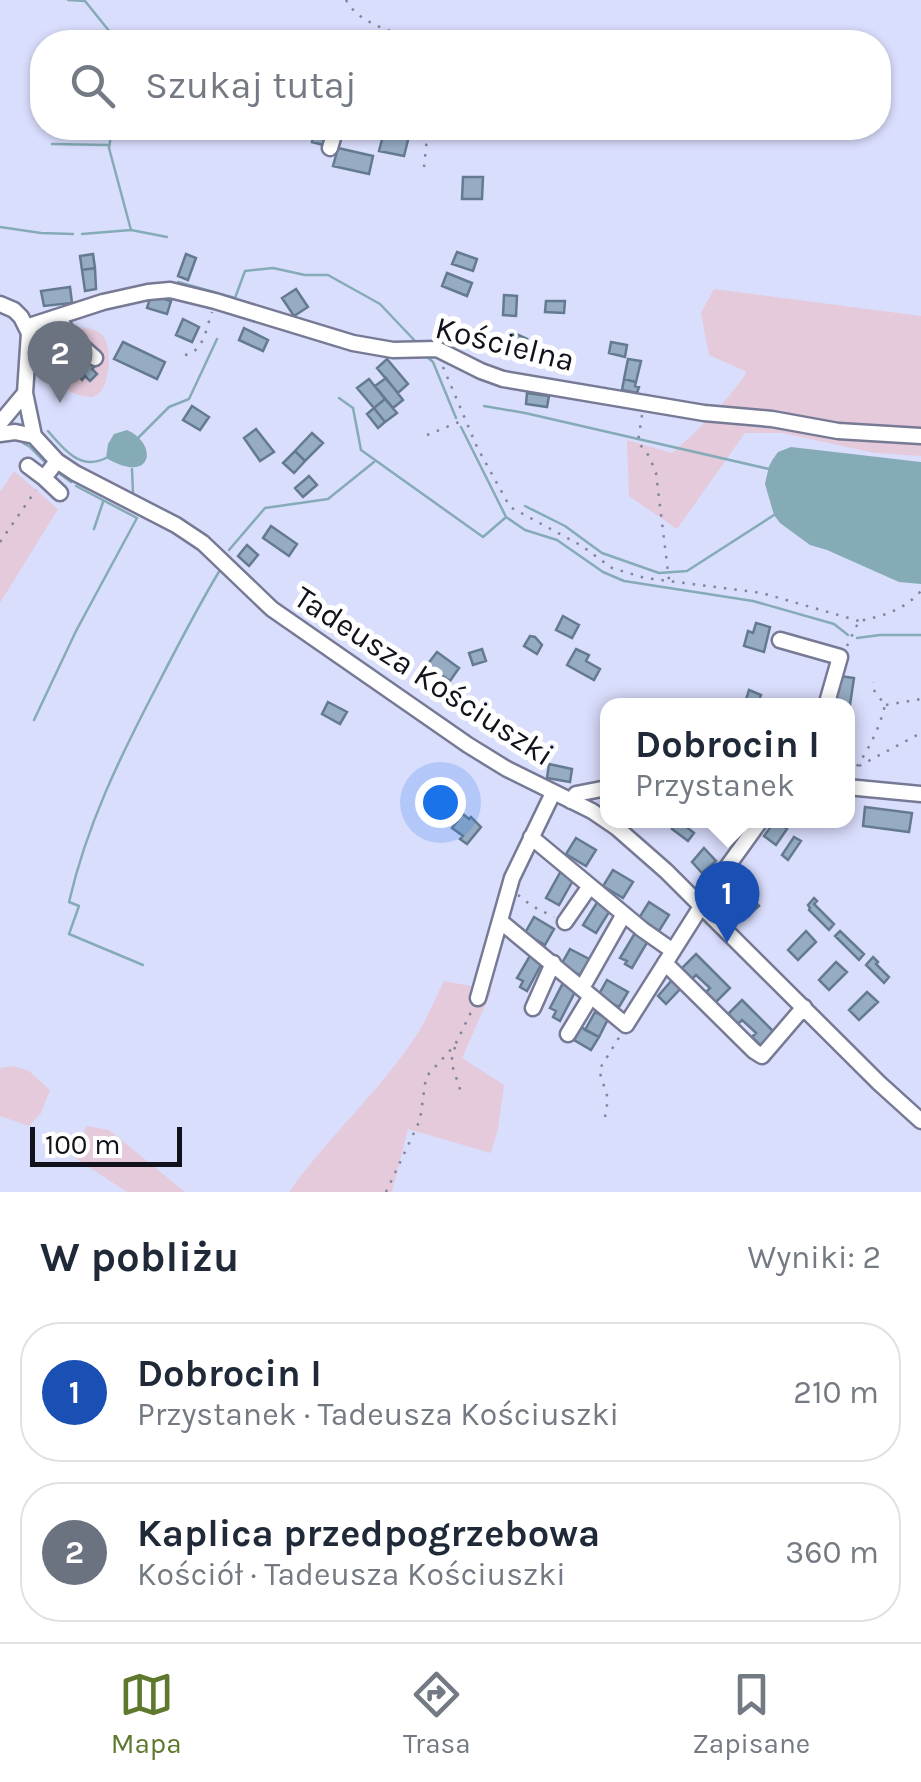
<!DOCTYPE html>
<html lang="pl">
<head>
<meta charset="utf-8">
<style>
	body { margin:0; font-family:Karla,sans-serif; background:#f6f6f7; color:#1f2937 }
	.scale { position:absolute; left:30px; bottom:25px; width:152px; box-sizing:border-box; padding-left:10px; border:5px solid #11121c; border-top:0; font-size:28px; line-height:35px; white-space:nowrap; color:#11121c; -webkit-text-stroke:8px #fff; paint-order:stroke }
	.you { position:absolute; left:440px; top:802px; width:35px; height:35px; margin:-25px; border:8px solid #fff; border-radius:50%; background:#1a73e8; box-shadow:0 0 0 15px #1a73e833 }
	.badge { display:grid; place-items:center; width:65px; height:65px; border-radius:50%; background:#5e792d; color:#fff; font-size:32px; font-weight:700 }
	.pin { position:absolute; translate:-50% -82px; filter:drop-shadow(0 2px 5px #0008) }
	.pin::after { content:''; position:absolute; top:52px; width:35px; height:30px; background:inherit; clip-path:polygon(0 0,100% 0,50% 100%) }
	.popup { position:absolute; left:600px; top:698px; width:255px; height:130px; box-sizing:border-box; display:grid; place-content:center; border-radius:20px; background:#fff; filter:drop-shadow(0 2px 8px #0005); font-size:32px; white-space:nowrap; color:#747a83 }
	.popup b { font-size:38px; color:#1f2937 }
	.popup::after { content:''; position:absolute; left:50%; top:100%; margin-left:-20px; border:20px solid transparent; border-top-color:#fff }
	.list { margin:0; padding:0; list-style:none }
	h2 { display:flex; justify-content:space-between; align-items:center; height:130px; margin:0; padding:0 40px; font-size:42px }
	h2 small { font-size:32px; font-weight:400; color:#747a83 }
	.list li { display:grid; grid-template-columns:65px 1fr auto; gap:30px; align-items:center; box-sizing:border-box; height:140px; margin:0 20px 20px; padding:0 20px; border:2px solid #e0e1e3; border-radius:40px }
	.list b { display:block; font-size:38px; white-space:nowrap }
	.list p { margin:0; font-size:32px; white-space:nowrap; color:#747a83 }
	.list em { font-size:32px; font-style:normal; color:#747a83 }
	.icon { flex:none; width:55px; height:55px; fill:none; stroke:currentColor; stroke-width:2; stroke-linecap:round; stroke-linejoin:round }
	.map { position:relative; flex:none; width:921px; height:1192px; overflow:hidden }
	.search { position:absolute; background:#fff; box-shadow:0 2px 8px #0004; left:30px; right:30px; top:30px; height:110px; display:flex; align-items:center; gap:25px; box-sizing:border-box; padding:0 35px; border-radius:40px; color:#747a83; font-size:38px }
	.sheet { height:450px; background:#fff }
	nav { display:flex; justify-content:space-around; align-items:center; box-sizing:border-box; height:140px; border-top:2px solid #e0e1e3; background:#fff; font-size:28px; color:#747a83 }
	nav a { display:grid; justify-items:center; gap:5px }
	nav .on { color:#5e792d }
	.map>svg:first-child { display:block }
	.green { fill:#e4cada }
	.water { fill:#84abb6 }
	.lines { fill:none; stroke-linecap:round; stroke-linejoin:round }
	.stream { stroke:#84abb6; stroke-width:2.5 }
	.building { fill:#95acc3; stroke:#647a90; stroke-width:2.5 }
	.minor-casing { stroke:#767a95; stroke-width:19 }
	.path { stroke:#82859b; stroke-width:2.5; stroke-dasharray:2.5 8; stroke-linecap:butt }
	.minor { stroke:#fff; stroke-width:14 }
	.labels { text-anchor:middle; dominant-baseline:central; stroke-width:10; stroke-linejoin:round; paint-order:stroke }
	.street-label { font-size:32px; fill:#11121c; stroke:#fff }
</style>
</head>
<body>
<div class="map">
<svg width="921" height="1192" viewBox="0 0 921 1192">
	<rect width="100%" height="100%" fill="#dadefd"/>
	<path class="green" d="M714,289L921,316V456L875,453L782,433H745L677,529L629,496L627,440L672,453C701,428 725,404 747,372L709,355L701,313Z
		M68,327C78,327 91,327 100,333C112,341 110,374 104,386C101,393 99,393 93,397C67,397 50,379 41,355C45,340 54,333 68,327Z
		M14,471L58,509L0,603V492Z
		M444,981L492,990L462,1058L504,1085L498,1129L491,1153L408,1129L392,1192H289C328,1137 379,1092 416,1036C427,1019 435,999 444,981Z
		M13,1066L29,1071L50,1090L41,1113L29,1126L0,1116V1068Z
		M87,1126L109,1130L185,1192H127L72,1156Z"/>
	<path class="water" d="M127,430C158,443 154,486 106,458L108,444L114,434Z
		M791,447L921,462V584L899,582L827,550L810,545L780,523L774,515L765,484L769,466L773,459L778,452Z"/>
	<g class="lines">
		<path class="stream" d="M68,0L85,1L118,42
			M112,128L109,148L131,230
			M52,144L108,145
			M0,227L41,233L73,234
			M82,234L131,230L167,237
			M178,282L235,298L245,271L273,268L305,275H328L380,304L416,342
			M424,354L433,362L456,418
			M339,398L353,408L361,450L483,537L505,518
			M484,406L525,413L769,469
			M461,427L506,517L525,530L557,540L603,572L624,581L753,601L834,624L848,635
			M48,431C64,450 81,471 106,458
			M139,437L169,407L189,399L217,339
			M23,443L30,447L46,463
			M132,469L133,493
			M56,471L71,482
			M525,506L565,526L602,553L659,573L687,571L774,515
			M94,529L103,502
			M229,550L265,508L328,499L374,462
			M857,638L880,635H921
			M34,720L76,631L137,518L76,486
			M143,965L69,934L79,906L69,902C87,824 120,757 157,686C177,647 197,608 220,570"/>
	</g>
	<path class="building" d="M315,128H331L327,146L312,142Z
		M385,128H411L404,156L379,151Z
		M338,148L373,156L369,174L333,166Z
		M463,177H483L482,199H462Z
		M457,252L477,259L473,271L452,264Z
		M93,254L95,268L82,270L80,256Z
		M186,254L196,258L188,280L178,276Z
		M95,268L96,289L85,291L82,270Z
		M447,273L472,283L467,296L442,286Z
		M70,287L72,303L44,306L41,291Z
		M296,289L308,307L294,316L282,298Z
		M151,295L171,301L167,314L147,308Z
		M504,295L517,296L516,316L503,315Z
		M546,301H565L564,313L545,312Z
		M183,319L199,327L192,342L176,335Z
		M244,328L268,340L263,351L239,340Z
		M514,333L527,339L518,360L505,354Z
		M123,342L165,362L157,379L114,359Z
		M611,342L627,345L625,357L609,353Z
		M69,345L95,366L92,369L97,374L90,381L85,376L82,380L70,365L67,368L60,360L64,356L60,352Z
		M387,359L408,384L398,393L377,368Z
		M628,359L641,361L636,382L624,379Z
		M386,378L403,400L393,408L375,386Z
		M369,379L385,399L374,408L357,388Z
		M624,379L636,382L635,386L639,387L637,393L622,390Z
		M527,393L549,396L547,407L526,404Z
		M385,399L397,413L385,422L374,408Z
		M192,406L209,417L200,430L183,420Z
		M374,408L385,422L378,428L367,414Z
		M256,429L274,452L260,461L244,438Z
		M312,433L323,443L305,461L295,451Z
		M295,451L305,461L294,473L283,463Z
		M309,476L317,485L303,497L295,488Z
		M271,526L297,544L289,556L263,538Z
		M247,545L258,555L249,566L238,556Z
		M563,616L579,625L572,638L556,630Z
		M756,623L770,627L764,652L744,646L748,631L753,633Z
		M530,636L535,637L542,645L537,654L524,646Z
		M482,649L486,661L473,665L469,653Z
		M576,649L589,655L586,661L600,669L594,680L567,665Z
		M437,652L459,668L450,681L427,665Z
		M840,676L854,678L848,718L847,706H836Z
		M749,690L761,695L757,706H744Z
		M328,702L347,712L340,724L322,714Z
		M549,764L572,769L570,782L547,778Z
		M865,807L912,813L909,832L863,826Z
		M463,814L469,819L471,817L481,827L467,844L460,839L463,836L452,828Z
		M679,820L686,823L684,825L694,833L688,841L672,829Z
		M775,821L787,829L776,845L764,836Z
		M794,837L801,841L788,860L782,855Z
		M576,838L596,850L586,866L566,854Z
		M704,848L716,861L702,873L692,862Z
		M562,869L575,877L559,905L546,898Z
		M613,870L633,882L623,898L603,886Z
		M740,885L759,906L745,918L726,898Z
		M814,898L817,901L814,904L834,924L829,930L809,910L810,908L808,905Z
		M598,901L611,909L596,933L583,925Z
		M649,902L669,915L659,931L639,918Z
		M534,917L554,929L545,945L525,933Z
		M806,931L816,942L798,960L788,950Z
		M840,931L864,954L859,960L835,936Z
		M635,933L648,941L632,968L625,964L627,961L620,958Z
		M570,949L591,960L582,976L561,965Z
		M531,954L543,961L527,991L520,987L523,981L517,978Z
		M696,954L730,988L716,1002L706,992L710,988L696,975L692,979L682,968Z
		M873,957L878,962L876,964L889,977L884,983L866,965Z
		M836,962L847,972L829,990L819,980Z
		M673,979L682,987L666,1004L658,996Z
		M607,980L628,992L619,1007L598,996Z
		M563,983L576,990L560,1021L553,1017L556,1011L550,1008Z
		M867,992L878,1002L859,1020L849,1010Z
		M742,1000L776,1034L762,1047L752,1037L756,1033L752,1029L742,1020L738,1024L728,1014Z
		M595,1012L608,1019L599,1037L585,1030Z
		M581,1027L599,1037L591,1050L574,1040Z"/>
	<g class="lines">
		<g class="minor-casing">
			<path id="minor" d="M330,148L336,128
				M0,304L14,310L21,317L29,333L25,393L34,436L57,461L75,473L176,525L203,543L272,609L468,745L507,769L592,811L617,828L666,871L879,1083L921,1121
				M58,318L71,337L95,358
				M26,327L103,302L148,292L170,290L215,301L353,343L393,350L437,349L481,371L503,379L704,413L772,419L838,431L921,436
				M0,423L25,393
				M0,434L15,432L34,436
				M28,466L44,478L57,461
				M44,478L60,493
				M780,640L840,657L826,706
				M847,787L921,794
				M571,801L576,794L607,788
				M531,837L643,930L673,951
				M709,892L761,820
				M500,921L626,1025L702,905
				M565,922L590,886
				M665,963L754,1051L762,1056L804,1007
				M582,988L624,914
				M478,998L512,878L553,793
				M533,1008L553,963
				M568,1034L591,996"/>
		</g>
		<path class="path" d="M346,0C359,23 386,29 410,38L416,42
			M424,167L428,128
			M185,355C204,352 206,328 212,312
			M443,367L477,447L510,507L582,546L612,568L645,578L762,593L859,621
			M642,415L638,442L649,456L656,473L669,580
			M427,435L464,420
			M0,542L36,490
			M847,646L859,621C883,616 904,610 921,591
			M886,705L921,699
			M859,766L921,733
			M851,775C866,754 879,731 885,705L873,689V682
			M518,895L532,906L554,917
			M455,1047L451,1062L461,1092
			M605,1117L608,1099L599,1070L620,1036
			M386,1192L420,1120L426,1077L455,1045L473,1008"/>
		<use href="#minor" class="minor"/>
	</g>
	<g class="labels">
		<g class="street-label">
			<text transform="translate(505 344) rotate(14)">Kościelna</text>
			<text transform="translate(424 676) rotate(33)">Tadeusza Kościuszki</text>
		</g>
	</g>
</svg>
<div class="scale">100 m</div>
<div class="you"></div>
<div class="pin badge" style="left:727px;top:943px;background:#1a4fb4">1</div>
<div class="popup"><b>Dobrocin I</b>Przystanek</div>
<div class="pin badge" style="left:60px;top:403px;background:#6b7280">2</div>
<div class="search"><svg class="icon" aria-label="search" viewBox="0 0 24 24"><circle cx="10" cy="10" r="6"/><path d="M15 15l6 6"/></svg>Szukaj tutaj</div>
</div>
<section class="sheet">
<h2>W pobliżu<small>Wyniki: 2</small></h2>
<ul class="list">
<li><span class="badge" style="background:#1a4fb4">1</span><div><b>Dobrocin I</b><p>Przystanek · Tadeusza Kościuszki</p></div><em>210 m</em></li>
<li><span class="badge" style="background:#6b7280">2</span><div><b>Kaplica przedpogrzebowa</b><p>Kościół · Tadeusza Kościuszki</p></div><em>360 m</em></li>
</ul>
</section>
<nav>
<a class="on"><svg class="icon" aria-label="map" viewBox="0 0 24 24"><path d="M3 6l6-2 6 2 6-2v14l-6 2-6-2-6 2zM9 4v14M15 6v14"/></svg>Mapa</a>
<a><svg class="icon" aria-label="directions" viewBox="0 0 24 24"><path d="M12 3l9 9-9 9-9-9zM9 14v-3h6M13 9l2 2-2 2"/></svg>Trasa</a>
<a><svg class="icon" aria-label="saved" viewBox="0 0 24 24"><path d="M7 4h10v16l-5-4-5 4z"/></svg>Zapisane</a>
</nav>
</body>
</html>
